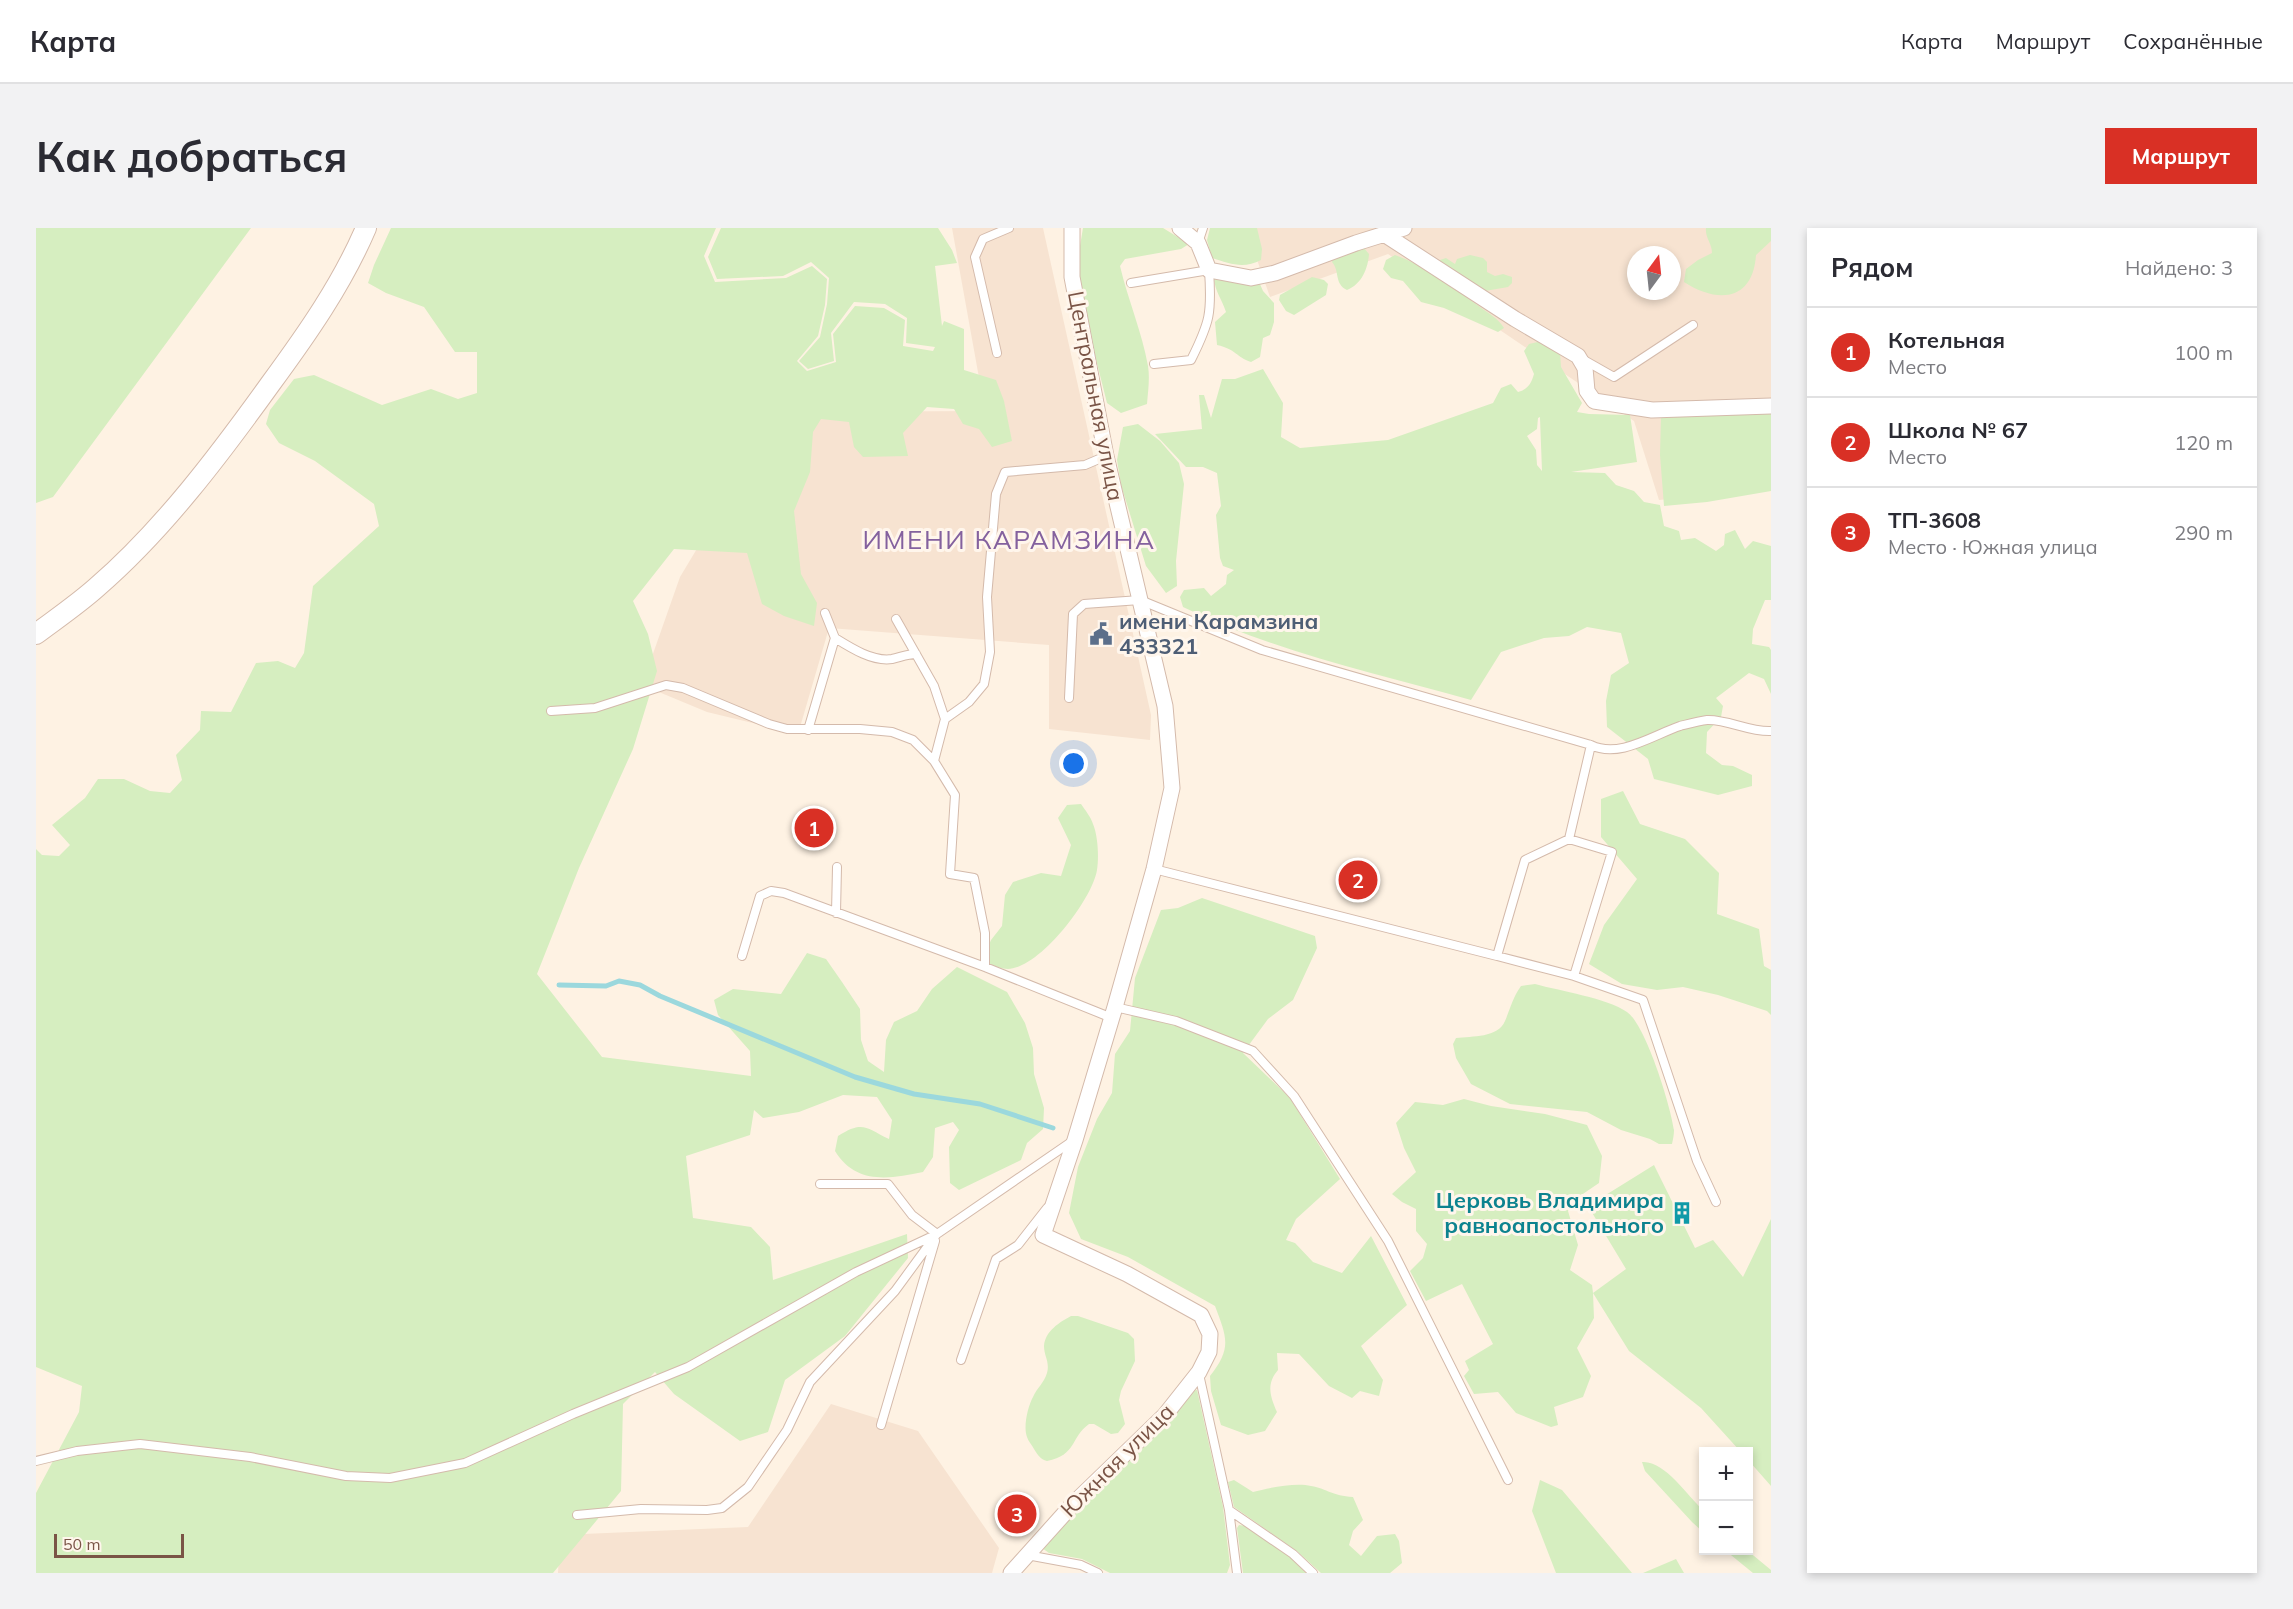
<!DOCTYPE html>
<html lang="ru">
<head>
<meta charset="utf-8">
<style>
  :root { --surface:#fff; --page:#f2f2f3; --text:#2b2b33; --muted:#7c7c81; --line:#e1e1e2; --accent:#d93025 }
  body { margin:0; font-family:Mulish,sans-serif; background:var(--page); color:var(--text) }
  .controls { position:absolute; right:18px; bottom:18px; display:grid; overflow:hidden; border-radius:0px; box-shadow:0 3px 9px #0003 }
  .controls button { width:54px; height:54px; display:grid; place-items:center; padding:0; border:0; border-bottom:2px solid var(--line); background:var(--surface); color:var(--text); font:30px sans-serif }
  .compass { position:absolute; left:1591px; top:18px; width:54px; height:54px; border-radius:50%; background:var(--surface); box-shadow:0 3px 9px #0003; rotate:15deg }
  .scale { position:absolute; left:18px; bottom:15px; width:130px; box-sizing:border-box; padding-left:6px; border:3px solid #7a5446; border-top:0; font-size:16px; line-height:21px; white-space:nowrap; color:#7a5446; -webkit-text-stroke:4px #fff6ec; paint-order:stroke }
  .you { position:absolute; left:1038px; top:536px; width:21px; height:21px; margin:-15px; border:4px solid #fff; border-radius:50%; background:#1a73e8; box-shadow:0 0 0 9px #1a73e833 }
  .badge { display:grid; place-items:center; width:39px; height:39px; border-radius:50%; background:var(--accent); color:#fff; font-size:20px; font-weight:700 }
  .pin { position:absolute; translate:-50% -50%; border:3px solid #fff; box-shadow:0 2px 6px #0006 }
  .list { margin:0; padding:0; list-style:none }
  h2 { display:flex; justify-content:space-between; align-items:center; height:78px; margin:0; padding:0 24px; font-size:26px }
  h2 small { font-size:20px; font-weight:400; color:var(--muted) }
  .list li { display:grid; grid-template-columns:39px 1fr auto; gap:18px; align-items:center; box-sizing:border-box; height:90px; padding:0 24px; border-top:2px solid var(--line) }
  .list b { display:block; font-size:22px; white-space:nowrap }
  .list p { margin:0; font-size:20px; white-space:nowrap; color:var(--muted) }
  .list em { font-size:20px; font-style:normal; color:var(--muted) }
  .map { position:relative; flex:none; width:1735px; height:1345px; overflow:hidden; border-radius:0px }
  header { display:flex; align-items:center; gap:36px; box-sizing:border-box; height:84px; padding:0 30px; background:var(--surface); border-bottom:2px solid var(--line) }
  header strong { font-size:28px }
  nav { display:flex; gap:33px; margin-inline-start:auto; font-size:21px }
  .intro { display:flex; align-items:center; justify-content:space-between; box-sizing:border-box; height:144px; padding:0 36px }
  h1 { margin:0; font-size:42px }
  .button { padding:15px 27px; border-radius:0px; background:var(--accent); color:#fff; font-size:21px; font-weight:700 }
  main { display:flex; gap:36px; padding:0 36px }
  aside { flex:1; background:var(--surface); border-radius:0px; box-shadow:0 3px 9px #0003 }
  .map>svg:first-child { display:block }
  .residential { fill:#f7e3d1; fill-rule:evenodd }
  .green { fill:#d6eec0; fill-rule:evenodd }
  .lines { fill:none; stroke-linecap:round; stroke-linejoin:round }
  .stream { stroke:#9bd8dd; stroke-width:5 }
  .service-casing { stroke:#d4baab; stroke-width:10 }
  .minor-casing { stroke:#d4baab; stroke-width:17 }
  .tertiary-casing { stroke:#d4baab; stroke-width:22 }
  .service { stroke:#fff; stroke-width:8 }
  .minor { stroke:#fff; stroke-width:15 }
  .tertiary { stroke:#fff; stroke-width:20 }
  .labels { text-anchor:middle; stroke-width:6; stroke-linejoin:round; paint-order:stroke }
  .street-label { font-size:22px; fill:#7a5446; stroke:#fff6ec }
  .service-label { font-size:22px; font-weight:bold; fill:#4e5e75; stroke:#fff6ec; text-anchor:start }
  .culture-label { font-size:22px; font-weight:bold; fill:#0d838f; stroke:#fff6ec; text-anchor:end }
  .quarter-label { font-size:26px; letter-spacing:1.5px; fill:#84619e; stroke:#fff6ec }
</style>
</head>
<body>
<header>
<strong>Карта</strong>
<nav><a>Карта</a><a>Маршрут</a><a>Сохранённые</a></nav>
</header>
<div class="intro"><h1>Как добраться</h1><a class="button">Маршрут</a></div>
<main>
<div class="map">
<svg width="1735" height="1345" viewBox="0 0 1735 1345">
  <rect width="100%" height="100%" fill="#fef2e3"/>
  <path class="residential" d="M 916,0 L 1007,0 L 1115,487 L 1114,512 L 1013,501 L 1013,417 L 793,400 L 762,506 L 671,484 L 606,457 L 644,349 L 743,184 L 949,183 Z
    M 1210,0 L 1735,0 L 1735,261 L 1623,272 L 1598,193 L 1352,26 L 1234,69 ZM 1600,27 L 1636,27 L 1636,63 L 1600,63 Z
    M 795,1176 L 882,1203 L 963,1320 L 956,1345 L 522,1345 L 524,1307 L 712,1299 Z"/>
  <path class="green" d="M 0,0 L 215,0 L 17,269 L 0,275 Z
    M 355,0 L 680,0 L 668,28 L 679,54 L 750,50 L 776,38 L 791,51 L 789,77 L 782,108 L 761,133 L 771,143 L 800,134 L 797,106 L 819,78 L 848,80 L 869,92 L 867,118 L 897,123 L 899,119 L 870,115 L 871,90 L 849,76 L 818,74 L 795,105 L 798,133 L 772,141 L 763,133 L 784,109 L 791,76 L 793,50 L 775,34 L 747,48 L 681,51 L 672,29 L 685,0 L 902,0 L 916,22 L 921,35 L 899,38 L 906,98 L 908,93 L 928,101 L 928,142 L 960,152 L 968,173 L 976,213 L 956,219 L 943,201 L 927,196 L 918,181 L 891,179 L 867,205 L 872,228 L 827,229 L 818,219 L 813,194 L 785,191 L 777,204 L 774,244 L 758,283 L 765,346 L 781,375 L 778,398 L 748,388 L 726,376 L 711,325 L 638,321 L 597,373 L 612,406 L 621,443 L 597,521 L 543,640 L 501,746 L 566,829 L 715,848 L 714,823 L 682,787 L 678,772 L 697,761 L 745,766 L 771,725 L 790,731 L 806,754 L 824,781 L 825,812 L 832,833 L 848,844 L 850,812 L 858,794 L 881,783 L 896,761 L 921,739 L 971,764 L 989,795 L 997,820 L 998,846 L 1008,880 L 1007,901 L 991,915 L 985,932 L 923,962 L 914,955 L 913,919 L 923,902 L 917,894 L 899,900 L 897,929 L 887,944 C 853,951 820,957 799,923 L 802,908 C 827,892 830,900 853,911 L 856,892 L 841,869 L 807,867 L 763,884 L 727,890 L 718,882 L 714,907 L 650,928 L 657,990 L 715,999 L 734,1019 L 737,1052 L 871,1006 L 872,1030 L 809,1108 L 749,1152 L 732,1204 L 704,1213 L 638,1166 L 619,1144 L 587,1176 L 585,1263 L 517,1345 L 0,1345 L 0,1265 L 43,1184 L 46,1158 L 0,1139 L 0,621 L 6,627 L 23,628 L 34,617 L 16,597 L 49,570 L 62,551 L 88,551 L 114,563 L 134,565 L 146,552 L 140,527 L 164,502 L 165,483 L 195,484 L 220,435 L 242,433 L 259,440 L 268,425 L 277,358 L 343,298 L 338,276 L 279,233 L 243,215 L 230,196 L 234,182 L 258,151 L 278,147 L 346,177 L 395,161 L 422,171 L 441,165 L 441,124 L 419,124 L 388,79 L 350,65 L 332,55 L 338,37 Z
    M 1047,0 L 1127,0 L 1153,16 L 1145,21 L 1089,31 L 1084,38 C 1092,72 1106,104 1112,138 C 1114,150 1112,164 1111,176 L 1085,185 L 1071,175 L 1039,48 Z
    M 1174,0 L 1221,0 L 1226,21 L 1225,32 C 1208,41 1194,36 1176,30 L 1171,12 Z
    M 1670,0 L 1735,0 L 1735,13 L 1720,27 C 1717,73 1682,76 1648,54 L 1650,41 L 1662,32 L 1676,25 C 1676,15 1669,10 1670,0 Z
    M 1327,19 L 1333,26 C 1332,40 1326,56 1311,62 C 1298,56 1304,43 1296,34 L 1298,27 Z
    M 1359,27 C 1390,38 1417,60 1444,79 C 1453,86 1462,90 1468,100 L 1462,104 L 1408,80 L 1385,74 L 1367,53 L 1355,50 L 1347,41 L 1350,32 Z
    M 1434,27 L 1447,30 L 1451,34 L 1451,44 L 1459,48 L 1467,46 L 1476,49 L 1476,55 L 1472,59 L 1449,63 L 1404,37 L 1404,32 L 1410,30 L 1419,36 L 1421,31 Z
    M 1276,49 L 1288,52 L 1292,56 L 1290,67 L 1258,87 L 1250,83 L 1243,72 L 1244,67 Z
    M 1178,50 L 1223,54 L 1227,63 L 1238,75 L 1238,94 L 1234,107 L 1227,110 L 1224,129 L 1215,134 C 1200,129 1200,121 1181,117 L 1179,94 L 1190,84 C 1186,71 1179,64 1178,50 Z
    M 1502,114 L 1524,124 L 1525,139 L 1546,175 L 1541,184 L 1553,186 L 1594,187 L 1601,234 L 1535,244 L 1569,245 L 1580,257 L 1598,263 L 1608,274 L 1624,277 L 1628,298 L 1643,303 L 1645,312 L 1659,310 L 1680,323 L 1688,317 L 1689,306 L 1699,302 L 1709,321 L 1717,313 L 1735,318 L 1735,372 L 1729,372 L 1717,401 L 1716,416 L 1733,419 L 1735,422 L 1735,466 L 1728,451 L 1713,445 L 1680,470 L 1687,478 L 1685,489 L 1671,504 L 1670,525 L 1686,537 L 1697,538 L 1716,547 L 1716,558 L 1682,567 L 1618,551 L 1612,531 L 1571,499 L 1570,473 L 1575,447 L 1593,435 L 1585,405 L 1551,399 L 1533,408 L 1508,410 L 1465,424 L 1435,472 C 1338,445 1237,423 1147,379 L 1144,369 L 1148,362 L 1168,360 L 1175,368 L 1190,356 L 1191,347 L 1198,342 L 1187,338 L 1184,330 L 1180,287 L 1185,278 L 1181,245 L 1167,239 L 1150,239 L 1119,206 L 1166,201 L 1163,167 L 1168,167 L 1175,190 L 1186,151 L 1199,151 L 1227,141 L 1247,175 L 1245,209 L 1264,220 L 1352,212 L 1457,175 L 1465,160 L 1475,156 L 1482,164 C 1492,161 1495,156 1498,146 L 1488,123 L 1493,116 ZM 1504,189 L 1504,190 L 1506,243 L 1501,237 L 1500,222 L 1491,208 L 1501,201 L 1502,190 Z
    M 1735,183 L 1735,263 L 1671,274 L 1628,278 L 1624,227 L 1625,187 Z
    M 1102,196 L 1124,213 L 1143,235 L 1148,256 L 1140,333 L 1141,358 L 1130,365 L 1110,338 L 1085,257 L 1081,232 L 1087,199 Z
    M 1587,563 L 1604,596 L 1649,611 L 1683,645 L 1681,686 L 1723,701 L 1728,738 L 1735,742 L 1735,787 L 1731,783 L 1682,767 L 1647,759 L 1621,762 L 1586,756 L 1553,736 L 1568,697 L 1601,651 L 1565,609 L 1565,571 Z
    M 1045,576 C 1049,582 1055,589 1057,596 C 1062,608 1063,629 1061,642 C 1056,672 1004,740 972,741 C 966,741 959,738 954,736 L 952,719 L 955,712 L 966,698 L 969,667 L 977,654 L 1005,645 L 1025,648 L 1035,617 L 1022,590 L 1031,577 Z
    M 1166,670 L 1279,708 L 1281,720 L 1257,772 L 1232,791 L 1207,825 L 1254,870 L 1304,951 L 1260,991 L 1250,1012 L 1259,1015 L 1277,1034 L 1306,1045 L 1335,1008 L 1371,1077 L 1325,1118 L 1347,1152 L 1343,1168 L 1324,1163 L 1316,1170 L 1293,1158 L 1263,1126 L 1241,1125 L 1242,1142 C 1230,1156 1234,1168 1241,1184 L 1229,1203 L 1212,1207 L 1185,1197 L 1175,1163 L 1174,1148 C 1196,1120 1191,1110 1179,1078 L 1092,1029 L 1045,1011 L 1033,985 L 1042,939 L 1061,891 L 1076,865 L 1079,826 L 1094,803 L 1099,750 L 1125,682 L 1142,680 Z
    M 1499,756 C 1524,763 1571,770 1591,784 C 1610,797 1635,879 1638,902 C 1638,907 1637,911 1636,916 L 1623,916 L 1614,911 L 1585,902 L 1551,884 L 1474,876 L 1435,856 L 1420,830 L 1417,816 L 1420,810 C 1436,808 1462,810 1469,793 C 1475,779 1476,771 1485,758 Z
    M 1428,871 L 1455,878 L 1509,886 L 1551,897 L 1566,928 L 1563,955 L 1538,972 L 1532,983 L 1542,1017 L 1534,1042 L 1556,1057 L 1557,1065 L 1590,1041 L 1552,978 L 1618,937 L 1659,1020 L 1677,1012 L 1707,1049 L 1735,991 L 1735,1258 L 1713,1233 L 1712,1224 L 1704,1223 L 1665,1180 L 1593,1123 L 1557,1065 L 1558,1090 L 1541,1120 L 1555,1148 L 1547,1169 L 1518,1179 L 1522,1197 L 1515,1199 L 1480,1185 L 1462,1164 L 1438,1166 L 1428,1148 L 1433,1142 L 1429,1133 L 1457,1116 L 1426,1056 L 1390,1073 L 1374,1043 L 1387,1030 L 1391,1016 L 1380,1003 L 1380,981 L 1366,974 L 1356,966 L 1380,944 L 1368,920 L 1360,895 L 1379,874 L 1407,877 Z
    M 1035,1088 L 1042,1088 L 1092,1105 L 1098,1111 L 1099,1133 L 1085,1163 L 1083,1172 L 1089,1196 L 1082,1205 L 1075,1206 L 1058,1196 L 1053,1196 C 1034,1210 1041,1227 1011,1233 C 1004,1231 1002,1227 998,1221 C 996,1217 992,1213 991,1209 C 987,1199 992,1178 997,1169 C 1001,1160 1008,1155 1011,1145 C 1014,1134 1008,1128 1008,1118 C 1009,1103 1024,1094 1035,1088 Z
    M 1161,1162 L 1187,1279 L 1194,1337 L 1191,1345 L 1074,1345 L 1046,1331 L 1013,1325 L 1006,1320 L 1009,1313 L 1155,1163 Z
    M 1606,1234 C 1628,1232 1651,1267 1667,1282 L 1667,1304 L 1656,1294 L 1609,1243 Z
    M 1198,1252 L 1217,1264 C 1232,1260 1260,1254 1275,1258 C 1292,1261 1296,1268 1317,1269 L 1327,1292 L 1317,1303 L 1313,1317 L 1325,1328 L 1341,1308 L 1359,1306 L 1363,1313 L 1366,1335 L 1354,1345 L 1285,1345 L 1262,1324 L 1198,1279 L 1192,1254 Z
    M 1504,1252 L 1526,1262 L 1596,1345 L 1520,1345 L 1496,1283 Z
    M 1203,1297 L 1210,1298 L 1254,1329 L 1270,1345 L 1207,1345 L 1201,1300 Z
    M 1690,1323 L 1712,1323 L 1735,1342 L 1735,1345 L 1717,1345 Z
    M 1640,1331 L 1648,1345 L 1607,1345 Z"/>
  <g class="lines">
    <path class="stream" d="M 523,757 L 570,758 L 583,753 L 604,757 L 624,768 L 819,849 L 878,866 L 944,876 L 1017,900"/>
    <g class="service-casing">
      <path id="service" d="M 1162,15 L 1167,0
        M 1095,55 L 1173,42 C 1176,85 1174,94 1155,132 L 1118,136
        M 961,125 L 939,29 L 947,11 L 973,0
        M 1548,132 L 1578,149 L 1657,97
        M 860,391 L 898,458 L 909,491 L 898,533 L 919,567 L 914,646 L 938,650 L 949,705 L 949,739
        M 799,410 C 815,420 837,434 856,431 C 865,429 871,426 880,426
        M 1033,470 L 1037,386 L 1048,376 L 1104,372 L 1226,422 L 1555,517 L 1533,611 L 1489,632 L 1461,728 L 1118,641
        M 515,483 L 559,480 L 630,457 L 647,460 L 733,496 L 751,501 L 824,501 L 856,504 L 877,512 L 898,533
        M 909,491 L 933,474 L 948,456 L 954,424 L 951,369 L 960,266 L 969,244 L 1049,237 L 1070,228
        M 772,502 L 799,410 L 789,385
        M 1555,517 C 1583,531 1617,507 1644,498 C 1652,496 1663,493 1671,492 C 1691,491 1713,504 1735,503
        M 1533,611 L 1576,624 L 1538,748
        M 800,685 L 801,639
        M 706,728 L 724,668 L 735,663 L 748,665 L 949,739 L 1076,790
        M 1461,728 L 1538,748 L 1607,772 L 1661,933 L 1680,974
        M 1079,779 L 1140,793 L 1217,823 L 1258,868 L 1352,1013 L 1472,1252
        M 784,956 L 852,956 L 876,987 L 901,1006
        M 925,1132 L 960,1031 L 982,1017 L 1011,980
        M 1163,1146 L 1193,1282 L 1257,1326 L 1277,1345
        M 845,1197 L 899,1013
        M 0,1233 L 41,1223 L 104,1216 L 214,1229 L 310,1248 L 354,1250 L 429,1235 L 537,1186 L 652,1139 L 820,1044 L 901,1006 L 1035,914
        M 1193,1282 L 1201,1345
        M 541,1287 L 605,1281 L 671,1282 L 686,1280 L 712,1259 L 751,1202 L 774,1154 L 859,1063 L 900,1007
        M 991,1327 L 1045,1337 L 1062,1345"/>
    </g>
    <g class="minor-casing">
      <path id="minor" d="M 1144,0 L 1162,15 L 1173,42 L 1215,50 L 1239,45 L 1320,15 L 1368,0
        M 1348,6 L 1479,91 L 1542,128 L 1549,140 L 1551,163 L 1558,173 L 1616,182 L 1735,178
        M 975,1345 L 1037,1276 L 1129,1187 L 1163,1144 L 1173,1124 L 1174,1106 L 1165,1087 L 1091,1046 L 1007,1007 L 1039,912 L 1079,779 L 1118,641 L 1136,560 L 1129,478 L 1070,228 L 1036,49 L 1036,0"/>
    </g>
    <g class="tertiary-casing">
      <path id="tertiary" d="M 0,406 C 20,391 42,376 61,359 C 127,302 184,226 235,155 C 271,106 306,56 330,0"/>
    </g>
    <use href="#service" class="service"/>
    <use href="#minor" class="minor"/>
    <use href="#tertiary" class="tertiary"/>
  </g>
  <defs>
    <g id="civic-bare" transform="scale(1.8)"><path d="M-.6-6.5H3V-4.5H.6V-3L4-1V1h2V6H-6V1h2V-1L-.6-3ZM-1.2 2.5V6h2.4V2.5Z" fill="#5c6f8a" stroke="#fff6ec" stroke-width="2.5" paint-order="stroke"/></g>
    <g id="building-bare" transform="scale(1.8)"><path d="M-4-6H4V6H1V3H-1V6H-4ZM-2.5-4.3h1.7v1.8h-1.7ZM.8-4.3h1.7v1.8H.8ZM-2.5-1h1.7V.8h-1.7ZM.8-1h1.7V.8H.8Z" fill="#0f9aa8" stroke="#fff6ec" stroke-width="2.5" paint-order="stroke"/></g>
  </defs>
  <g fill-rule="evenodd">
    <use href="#civic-bare" x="1065" y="406"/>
    <use href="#building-bare" x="1646" y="985"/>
  </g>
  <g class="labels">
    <g class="street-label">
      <text transform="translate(1060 168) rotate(79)" y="8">Центральная улица</text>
      <text transform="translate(1081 1232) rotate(-45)" y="8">Южная улица</text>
    </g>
    <g class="service-label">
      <text x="1083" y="401">имени Карамзина<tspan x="1083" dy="25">433321</tspan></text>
    </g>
    <g class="culture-label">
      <text x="1628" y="980">Церковь Владимира<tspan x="1628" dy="25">равноапостольного</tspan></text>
    </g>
    <g class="quarter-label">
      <text x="973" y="321">ИМЕНИ КАРАМЗИНА</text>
    </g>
  </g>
</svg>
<div class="controls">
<button>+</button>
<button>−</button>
</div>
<svg class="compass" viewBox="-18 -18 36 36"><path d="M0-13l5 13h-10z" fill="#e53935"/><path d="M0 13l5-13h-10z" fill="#7c7c81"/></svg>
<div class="scale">50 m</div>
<div class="you"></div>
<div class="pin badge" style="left:778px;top:600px">1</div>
<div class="pin badge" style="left:1322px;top:652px">2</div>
<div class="pin badge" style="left:981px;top:1286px">3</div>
</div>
<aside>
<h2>Рядом<small>Найдено: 3</small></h2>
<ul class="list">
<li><span class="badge">1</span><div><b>Котельная</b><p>Место</p></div><em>100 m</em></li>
<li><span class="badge">2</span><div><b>Школа № 67</b><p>Место</p></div><em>120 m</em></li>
<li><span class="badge">3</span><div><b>ТП-3608</b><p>Место · Южная улица</p></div><em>290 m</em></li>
</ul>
</aside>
</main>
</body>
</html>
